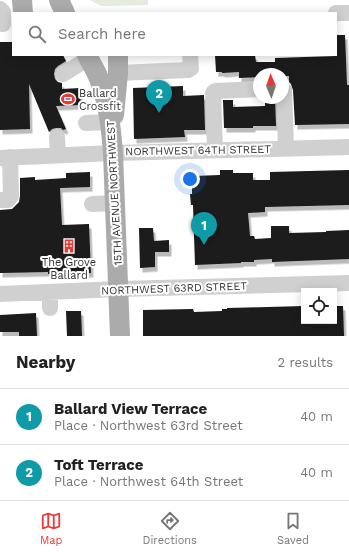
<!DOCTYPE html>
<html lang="en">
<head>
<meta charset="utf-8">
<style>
  :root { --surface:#fff; --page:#f2f2f2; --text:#222; --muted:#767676; --line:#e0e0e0; --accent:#e83b37 }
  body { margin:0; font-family:"Work Sans",sans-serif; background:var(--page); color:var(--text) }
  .controls { position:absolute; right:12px; bottom:12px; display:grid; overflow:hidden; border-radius:0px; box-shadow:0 2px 10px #0003 }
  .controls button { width:36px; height:36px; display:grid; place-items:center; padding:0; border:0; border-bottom:1px solid var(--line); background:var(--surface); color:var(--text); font:20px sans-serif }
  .compass { position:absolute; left:253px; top:68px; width:36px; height:36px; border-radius:50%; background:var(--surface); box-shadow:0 2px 10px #0003; rotate:358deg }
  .you { position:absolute; left:190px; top:179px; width:14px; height:14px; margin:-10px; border:3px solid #fff; border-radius:50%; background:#1a73e8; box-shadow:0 0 0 6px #1a73e833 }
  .badge { display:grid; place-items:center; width:26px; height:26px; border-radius:50%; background:var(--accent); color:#fff; font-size:13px; font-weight:700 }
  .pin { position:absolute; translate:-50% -33px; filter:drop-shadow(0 1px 2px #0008) }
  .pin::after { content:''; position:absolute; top:21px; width:14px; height:12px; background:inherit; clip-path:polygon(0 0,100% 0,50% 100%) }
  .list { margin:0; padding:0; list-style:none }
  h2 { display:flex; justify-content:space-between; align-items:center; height:52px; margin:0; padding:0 16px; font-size:17px }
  h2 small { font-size:13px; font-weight:400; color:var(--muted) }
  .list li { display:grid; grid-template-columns:26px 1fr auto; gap:12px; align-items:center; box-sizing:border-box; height:56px; padding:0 16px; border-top:1px solid var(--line) }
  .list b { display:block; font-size:15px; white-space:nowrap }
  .list p { margin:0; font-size:13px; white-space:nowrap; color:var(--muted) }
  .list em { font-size:13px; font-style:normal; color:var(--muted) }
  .icon { flex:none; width:22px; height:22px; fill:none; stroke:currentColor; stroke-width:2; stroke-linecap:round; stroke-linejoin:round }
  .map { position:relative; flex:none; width:349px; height:336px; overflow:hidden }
  .search { position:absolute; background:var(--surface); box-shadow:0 2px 10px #0003; left:12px; right:12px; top:12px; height:44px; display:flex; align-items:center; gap:10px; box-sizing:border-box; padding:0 14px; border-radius:0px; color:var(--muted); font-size:15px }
  .sheet { height:164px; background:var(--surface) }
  nav { display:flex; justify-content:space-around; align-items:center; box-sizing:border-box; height:56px; border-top:1px solid var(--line); background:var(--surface); font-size:11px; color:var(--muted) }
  nav a { display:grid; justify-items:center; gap:2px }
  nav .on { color:var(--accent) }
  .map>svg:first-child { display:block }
  .green { fill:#e5ecdf }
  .building { fill:#1a1a1a; filter:url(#shadow) }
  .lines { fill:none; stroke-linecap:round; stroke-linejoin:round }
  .minor { stroke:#d0d0d0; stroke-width:16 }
  .major { stroke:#ababab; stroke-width:20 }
  .labels { text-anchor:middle; stroke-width:4; stroke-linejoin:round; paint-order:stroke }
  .poi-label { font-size:11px; fill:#333; stroke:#fff; text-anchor:start }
  .street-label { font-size:11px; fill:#333; stroke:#fff }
</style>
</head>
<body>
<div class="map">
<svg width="349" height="336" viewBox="0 0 349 336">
  <defs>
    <filter id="shadow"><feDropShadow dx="2.5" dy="4.5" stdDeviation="0" flood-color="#0004"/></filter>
  </defs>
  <rect width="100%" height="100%" fill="#fff"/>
  <path class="green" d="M 90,0 L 148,0 L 148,5 L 106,6 L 101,6 Z"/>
  <path class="building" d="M 336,35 L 345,35 L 347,85 L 349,85 L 349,124 L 295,125 L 293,90 L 291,84 L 289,82 L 289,76 L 283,76 L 283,74 L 259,74 L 259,77 L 239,78 L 239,72 L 222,73 L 222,72 L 216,72 L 215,55 L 255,55 L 256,62 L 275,62 L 275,58 L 336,56 Z
    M 0,42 L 13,42 L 13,55 L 63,55 L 66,61 L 58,66 L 55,69 L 54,74 L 55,79 L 58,82 L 62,83 L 62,89 L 80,88 L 81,105 L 56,106 L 66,129 L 63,130 L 61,128 L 56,128 L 52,129 L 49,132 L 29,84 L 30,129 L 0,130 Z
    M 183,86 L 183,96 L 204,95 L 205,130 L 184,130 L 185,137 L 134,139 L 133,88 Z
    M 265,98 L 275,98 L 276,126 L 253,126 L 253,128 L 224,128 L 223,100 L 233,100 L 233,107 L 265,106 Z
    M 220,170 L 233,170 L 233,173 L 253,173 L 253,180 L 270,180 L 270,172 L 349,170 L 349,205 L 265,207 L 265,212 L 248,213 L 250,236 L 254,236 L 255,239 L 271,238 L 271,226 L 289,226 L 289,233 L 326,232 L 326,231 L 349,230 L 349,259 L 272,262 L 272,259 L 254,260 L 254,262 L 241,262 L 241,263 L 195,265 L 193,205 L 191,205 L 190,194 L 192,194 L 192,185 L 195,185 L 194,176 L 220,175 Z
    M 90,172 L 90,187 L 60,188 L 62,225 L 89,224 L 91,273 L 48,274 L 48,272 L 0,273 L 0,210 L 12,209 L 19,202 L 20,196 L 20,178 L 35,177 L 35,180 L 66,178 L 66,173 Z
    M 139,228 L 153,228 L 154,241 L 169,240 L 169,252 L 155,252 L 155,267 L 140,268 Z
    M 304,306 L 304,321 L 334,321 L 334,306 L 343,306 L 344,336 L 143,336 L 143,310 L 193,309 L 194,312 L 222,311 L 222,309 L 227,309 L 227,308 Z
    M 66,311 L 81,311 L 82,336 L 67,336 Z
    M 36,313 L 37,336 L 19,336 L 19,332 L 0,332 L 0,315 Z"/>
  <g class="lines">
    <path class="minor" d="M 0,9 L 3,12 L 3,24
      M 336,13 L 349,13
      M 118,73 L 188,70 L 191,68 L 190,55
      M 63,74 L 89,58
      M 283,89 L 284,90 L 286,148
      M 86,123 L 110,122
      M 57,137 L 58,155
      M 215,150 L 213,93 L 215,91 L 259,89
      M 0,158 L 113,153 L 349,147
      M 0,200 L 8,200 L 11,196 L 10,157
      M 92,204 L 115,203
      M 50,292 L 50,308
      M 0,294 L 119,289 L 349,283"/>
    <path class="major" d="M 22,0 L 23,13
      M 59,0 L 65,13
      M 87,55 C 90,61 94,68 97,74 C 108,99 111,126 113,153 L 120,336
      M 114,115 L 118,73 L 118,55"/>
  </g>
  <defs>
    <g id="stadium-bare" transform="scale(1.08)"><path d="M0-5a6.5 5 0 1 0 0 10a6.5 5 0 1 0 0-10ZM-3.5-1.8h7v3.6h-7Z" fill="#e83b37" stroke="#fff" stroke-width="2.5" paint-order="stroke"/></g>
    <g id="building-bare" transform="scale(1.08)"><path d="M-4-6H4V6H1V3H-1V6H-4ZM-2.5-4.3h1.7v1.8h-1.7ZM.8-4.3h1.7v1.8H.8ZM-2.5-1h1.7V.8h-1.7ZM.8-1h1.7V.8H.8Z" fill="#e83b37" stroke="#fff" stroke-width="2.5" paint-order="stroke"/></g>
  </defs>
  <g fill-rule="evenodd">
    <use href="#stadium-bare" x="68" y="99"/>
    <use href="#building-bare" x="69" y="246"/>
  </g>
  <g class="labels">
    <g class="poi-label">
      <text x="79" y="97">Ballard<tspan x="79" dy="13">Crossfit</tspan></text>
      <text x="69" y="266" text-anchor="middle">The Grove<tspan x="69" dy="13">Ballard</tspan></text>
    </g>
    <g class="street-label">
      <text transform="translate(198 150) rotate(-1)" y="4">NORTHWEST 64TH STREET</text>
      <text transform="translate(114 193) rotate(-93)" y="4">15TH AVENUE NORTHWEST</text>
      <text transform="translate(174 288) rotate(-2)" y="4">NORTHWEST 63RD STREET</text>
    </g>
  </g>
</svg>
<div class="controls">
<button><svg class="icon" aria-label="locate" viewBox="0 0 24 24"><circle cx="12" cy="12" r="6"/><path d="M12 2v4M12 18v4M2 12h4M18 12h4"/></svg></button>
</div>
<svg class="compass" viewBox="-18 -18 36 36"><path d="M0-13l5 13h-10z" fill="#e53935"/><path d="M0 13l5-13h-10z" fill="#767676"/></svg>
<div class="you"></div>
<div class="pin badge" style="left:204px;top:245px;background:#0f9aa8">1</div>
<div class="pin badge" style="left:159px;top:113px;background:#0f9aa8">2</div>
<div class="search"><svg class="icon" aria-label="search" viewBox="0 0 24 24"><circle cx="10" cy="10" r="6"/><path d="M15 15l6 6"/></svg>Search here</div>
</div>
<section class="sheet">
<h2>Nearby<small>2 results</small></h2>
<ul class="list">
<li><span class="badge" style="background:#0f9aa8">1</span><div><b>Ballard View Terrace</b><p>Place · Northwest 63rd Street</p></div><em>40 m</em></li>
<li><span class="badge" style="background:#0f9aa8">2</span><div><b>Toft Terrace</b><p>Place · Northwest 64th Street</p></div><em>40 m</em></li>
</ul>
</section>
<nav>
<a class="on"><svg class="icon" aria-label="map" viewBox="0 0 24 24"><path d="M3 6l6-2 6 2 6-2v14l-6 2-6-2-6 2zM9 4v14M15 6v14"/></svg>Map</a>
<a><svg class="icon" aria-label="directions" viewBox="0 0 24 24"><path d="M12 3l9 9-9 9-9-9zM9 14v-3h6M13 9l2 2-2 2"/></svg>Directions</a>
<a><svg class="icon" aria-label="saved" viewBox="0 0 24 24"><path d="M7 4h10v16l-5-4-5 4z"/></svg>Saved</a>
</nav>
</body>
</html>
